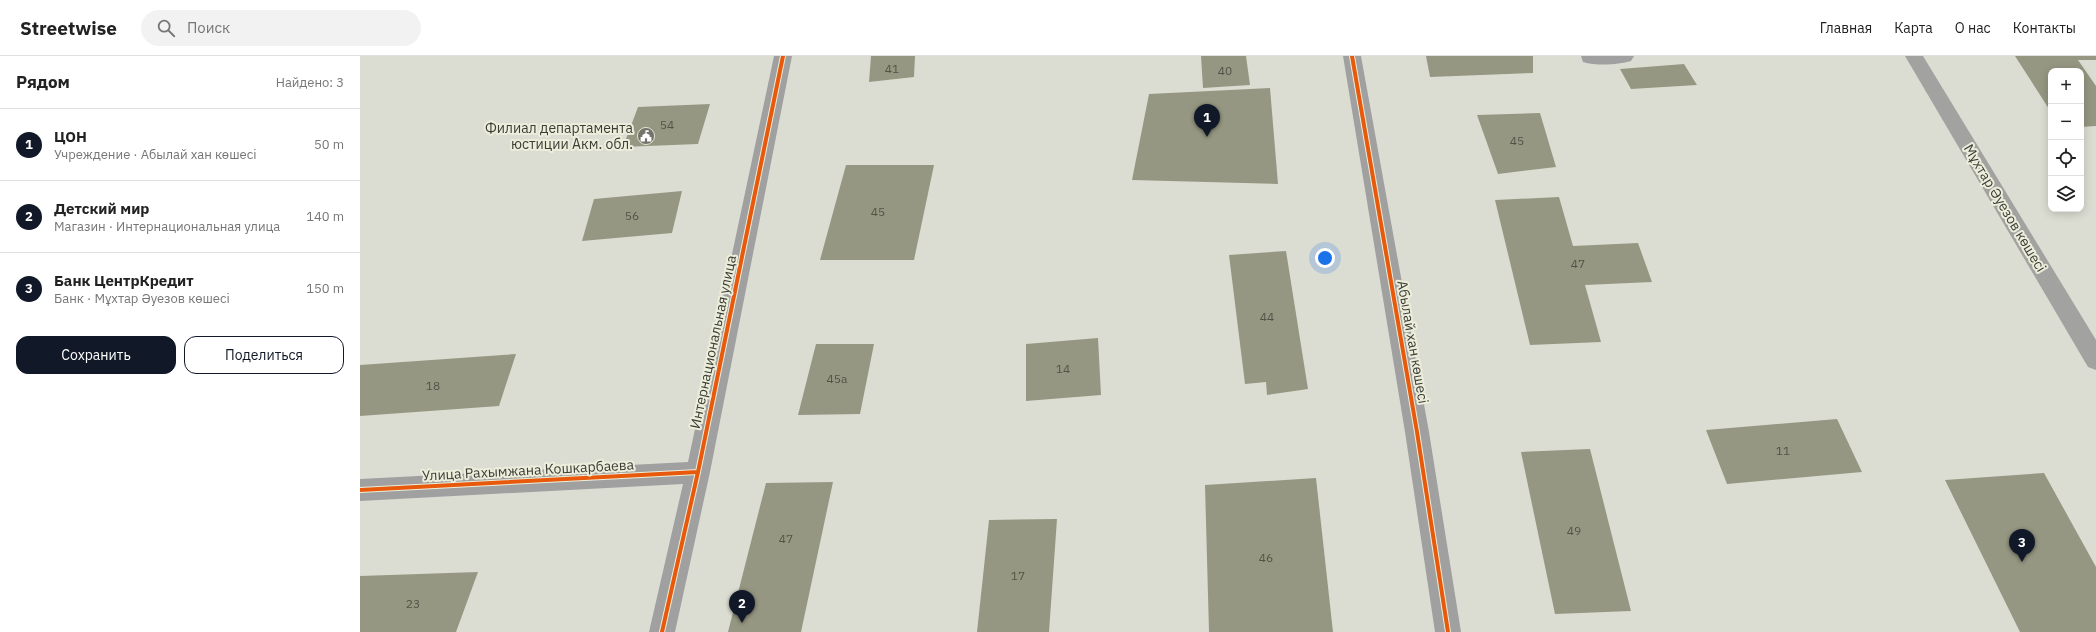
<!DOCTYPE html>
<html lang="ru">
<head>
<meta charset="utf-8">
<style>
  :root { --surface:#fff; --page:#f2f2f2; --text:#222; --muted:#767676; --line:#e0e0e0; --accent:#111827 }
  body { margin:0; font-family:"IBM Plex Sans",sans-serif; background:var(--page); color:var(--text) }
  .controls { position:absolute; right:12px; top:12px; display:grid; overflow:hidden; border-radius:8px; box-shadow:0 2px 10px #0003 }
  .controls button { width:36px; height:36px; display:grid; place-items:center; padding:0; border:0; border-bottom:1px solid var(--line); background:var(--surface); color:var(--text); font:20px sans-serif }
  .you { position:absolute; left:965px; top:202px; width:14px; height:14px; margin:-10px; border:3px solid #fff; border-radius:50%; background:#1a73e8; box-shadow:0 0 0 6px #1a73e833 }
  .badge { display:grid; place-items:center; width:26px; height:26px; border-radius:50%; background:var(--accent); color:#fff; font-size:13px; font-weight:700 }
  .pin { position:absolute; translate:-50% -33px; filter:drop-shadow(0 1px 2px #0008) }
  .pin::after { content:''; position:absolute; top:21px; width:14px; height:12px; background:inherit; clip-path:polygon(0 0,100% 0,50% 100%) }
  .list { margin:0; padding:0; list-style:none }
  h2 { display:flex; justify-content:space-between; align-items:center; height:52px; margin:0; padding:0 16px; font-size:17px }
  h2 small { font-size:13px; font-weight:400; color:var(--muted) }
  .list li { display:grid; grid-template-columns:26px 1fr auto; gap:12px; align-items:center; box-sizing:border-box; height:72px; padding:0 16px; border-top:1px solid var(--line) }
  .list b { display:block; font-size:15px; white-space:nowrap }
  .list p { margin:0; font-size:13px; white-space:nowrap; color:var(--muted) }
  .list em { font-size:13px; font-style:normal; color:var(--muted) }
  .actions { display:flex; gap:8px; padding:12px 16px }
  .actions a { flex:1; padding:9px 0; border:1px solid var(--accent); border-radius:12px; text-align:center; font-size:14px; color:var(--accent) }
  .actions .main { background:var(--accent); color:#fff }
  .icon { flex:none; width:22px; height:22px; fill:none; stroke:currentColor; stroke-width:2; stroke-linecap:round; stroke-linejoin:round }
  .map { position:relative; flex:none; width:1736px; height:576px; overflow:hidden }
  header { display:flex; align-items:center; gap:24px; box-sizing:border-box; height:56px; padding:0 20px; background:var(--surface); border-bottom:1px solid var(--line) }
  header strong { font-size:19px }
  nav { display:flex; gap:22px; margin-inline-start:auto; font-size:14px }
  .search { width:280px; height:36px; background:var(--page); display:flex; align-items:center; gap:10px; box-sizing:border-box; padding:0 14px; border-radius:22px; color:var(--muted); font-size:15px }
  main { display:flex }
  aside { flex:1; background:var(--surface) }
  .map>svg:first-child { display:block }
  .building { fill:#969782 }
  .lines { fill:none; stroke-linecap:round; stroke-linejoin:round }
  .minor { fill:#a0a0a1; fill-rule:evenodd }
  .major { fill:#a2a2a0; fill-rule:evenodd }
  .cycleway-casing { stroke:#eceedb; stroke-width:6 }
  .cycleway { stroke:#e8590c; stroke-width:4 }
  .labels { text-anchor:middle; stroke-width:4; stroke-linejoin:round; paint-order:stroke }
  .number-label { font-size:12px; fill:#525348 }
  .poi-label { font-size:14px; fill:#3c3c35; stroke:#eceedb; text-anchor:end }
  .street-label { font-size:14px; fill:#3c3c35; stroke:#eceedb }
</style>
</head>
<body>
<header>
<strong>Streetwise</strong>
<div class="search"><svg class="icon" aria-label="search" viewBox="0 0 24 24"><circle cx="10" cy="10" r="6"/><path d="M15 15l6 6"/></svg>Поиск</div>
<nav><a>Главная</a><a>Карта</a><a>О нас</a><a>Контакты</a></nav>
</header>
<main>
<aside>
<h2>Рядом<small>Найдено: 3</small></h2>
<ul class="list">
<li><span class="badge">1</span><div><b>ЦОН</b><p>Учреждение · Абылай хан көшесі</p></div><em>50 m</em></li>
<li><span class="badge">2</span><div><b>Детский мир</b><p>Магазин · Интернациональная улица</p></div><em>140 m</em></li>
<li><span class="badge">3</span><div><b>Банк ЦентрКредит</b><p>Банк · Мұхтар Әуезов көшесі</p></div><em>150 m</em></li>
</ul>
<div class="actions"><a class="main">Сохранить</a><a>Поделиться</a></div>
</aside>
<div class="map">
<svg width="1736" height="576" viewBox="0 0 1736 576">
  <rect width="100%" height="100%" fill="#dcddd2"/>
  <path class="building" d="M 511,0 L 555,0 L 554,21 L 509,26 Z
    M 841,0 L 886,0 L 890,29 L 843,32 Z
    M 1066,0 L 1173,0 L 1173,17 L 1070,21 Z
    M 1655,0 L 1736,0 L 1736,4 L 1718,4 L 1736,30 L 1736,70 L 1721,71 L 1721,15 L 1691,15 L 1691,56 Z
    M 1324,8 L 1337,29 L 1271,33 L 1260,13 Z
    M 910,32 L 918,128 L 772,124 L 789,38 Z
    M 350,48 L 338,88 L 263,91 L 278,51 Z
    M 1180,57 L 1196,111 L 1138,118 L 1117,59 Z
    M 486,109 L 574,109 L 554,204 L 460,204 Z
    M 322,135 L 312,177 L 222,185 L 234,143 Z
    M 1199,141 L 1213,190 L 1278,187 L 1292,226 L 1225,229 L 1241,286 L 1170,289 L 1135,144 Z
    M 926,195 L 948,333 L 907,339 L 906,326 L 885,328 L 869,199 Z
    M 738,282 L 741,339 L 666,345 L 666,288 Z
    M 456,288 L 514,288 L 500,358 L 438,359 Z
    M 156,298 L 139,350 L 0,360 L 0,309 Z
    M 1477,363 L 1502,416 L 1367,428 L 1346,374 Z
    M 1230,393 L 1271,555 L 1195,558 L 1161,396 Z
    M 1684,417 L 1736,511 L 1736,576 L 1660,576 L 1585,424 Z
    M 956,422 L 973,576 L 849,576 L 845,429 Z
    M 473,426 L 441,576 L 368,576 L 406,427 Z
    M 697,463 L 689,576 L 617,576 L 629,464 Z
    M 118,516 L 96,576 L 0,576 L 0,520 Z"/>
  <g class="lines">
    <path class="minor" d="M 414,0 L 432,0 L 350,416 L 315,576 L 289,576 L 323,428 L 0,445 L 0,423 L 328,406 Z
      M 983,0 L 1001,0 L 1069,376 L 1101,576 L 1075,576 L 1045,376 Z
      M 1221,0 L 1274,0 L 1271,5 C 1258,9 1236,10 1223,6 Z"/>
    <path class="major" d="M 1545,0 L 1563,0 L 1736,284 L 1736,314 L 1728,311 Z"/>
    <g class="cycleway-casing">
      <path id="cycleway" d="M 992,0 L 1057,376 L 1088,576
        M 0,434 L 338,416
        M 302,576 L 338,416 L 423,0"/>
    </g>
    <use href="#cycleway" class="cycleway"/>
  </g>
  <defs>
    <g id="civic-disc" transform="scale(0.9)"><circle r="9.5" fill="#74746c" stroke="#eceedb"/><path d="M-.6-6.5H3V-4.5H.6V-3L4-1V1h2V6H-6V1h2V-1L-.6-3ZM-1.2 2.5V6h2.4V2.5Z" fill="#fff"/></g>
  </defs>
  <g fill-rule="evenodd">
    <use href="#civic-disc" x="286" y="80"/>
  </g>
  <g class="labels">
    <g class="number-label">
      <text x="532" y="17">41</text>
      <text x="865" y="19">40</text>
      <text x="307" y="73">54</text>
      <text x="1157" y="89">45</text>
      <text x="518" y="160">45</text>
      <text x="272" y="164">56</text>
      <text x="1218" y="212">47</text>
      <text x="907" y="265">44</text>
      <text x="703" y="317">14</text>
      <text x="477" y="327">45а</text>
      <text x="73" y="334">18</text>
      <text x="1423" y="399">11</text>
      <text x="1214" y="479">49</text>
      <text x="426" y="487">47</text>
      <text x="906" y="506">46</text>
      <text x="658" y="524">17</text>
      <text x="53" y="552">23</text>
    </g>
    <g class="poi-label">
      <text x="273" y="77">Филиал департамента<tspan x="273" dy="16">юстиции Акм. обл.</tspan></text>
    </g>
    <g class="street-label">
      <text transform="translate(1645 152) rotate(59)" y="5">Мұхтар Әуезов көшесі</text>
      <text transform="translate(353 286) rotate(-78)" y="5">Интернациональная улица</text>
      <text transform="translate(1053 286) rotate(80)" y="5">Абылай хан көшесі</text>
      <text transform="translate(168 414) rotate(-3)" y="5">Улица Рахымжана Кошкарбаева</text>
    </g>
  </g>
</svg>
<div class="controls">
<button>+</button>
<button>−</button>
<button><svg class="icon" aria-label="locate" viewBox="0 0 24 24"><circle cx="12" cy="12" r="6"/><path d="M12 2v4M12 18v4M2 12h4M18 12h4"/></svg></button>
<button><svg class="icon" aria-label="layers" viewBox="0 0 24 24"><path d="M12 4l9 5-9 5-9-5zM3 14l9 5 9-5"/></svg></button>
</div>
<div class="you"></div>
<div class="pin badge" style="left:847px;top:81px">1</div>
<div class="pin badge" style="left:382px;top:567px">2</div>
<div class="pin badge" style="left:1662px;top:506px">3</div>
</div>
</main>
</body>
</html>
